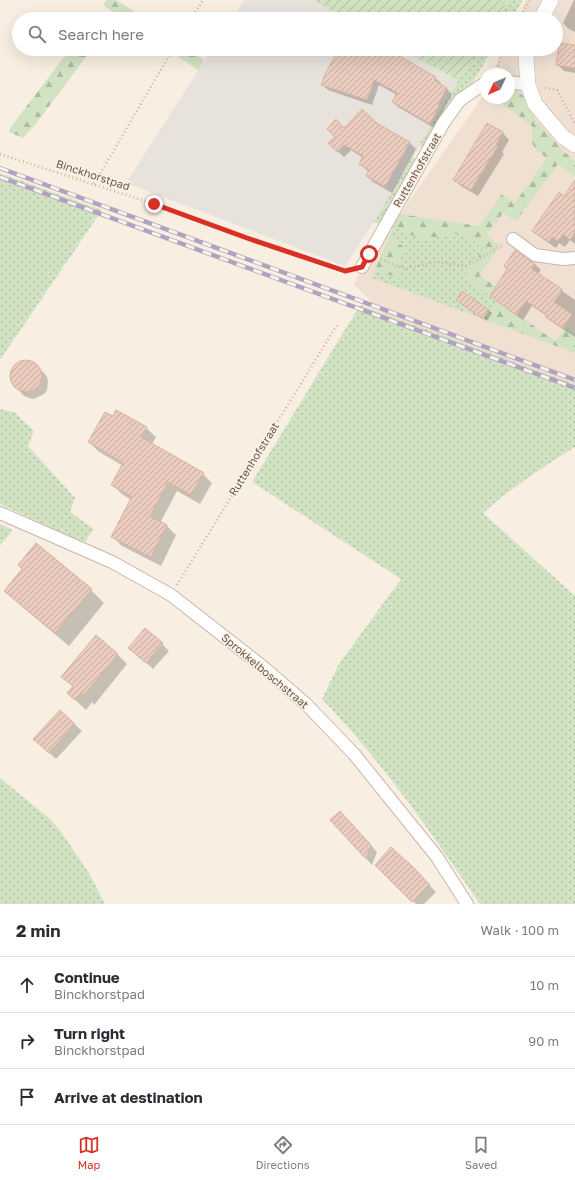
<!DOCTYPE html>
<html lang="en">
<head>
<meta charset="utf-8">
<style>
  :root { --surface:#fff; --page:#f2f2f3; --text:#2b2b33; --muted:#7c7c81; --line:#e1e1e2; --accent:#d93025 }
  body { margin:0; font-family:"Golos Text",sans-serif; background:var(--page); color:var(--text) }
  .compass { position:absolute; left:479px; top:68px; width:36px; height:36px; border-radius:50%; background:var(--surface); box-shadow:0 4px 16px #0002; rotate:226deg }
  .stop { position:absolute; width:12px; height:12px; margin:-9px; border:3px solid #d93025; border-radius:50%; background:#fff }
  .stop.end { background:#d93025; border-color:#fff; box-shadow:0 1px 4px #0008 }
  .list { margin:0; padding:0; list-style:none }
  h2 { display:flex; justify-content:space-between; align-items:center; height:52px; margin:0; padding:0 16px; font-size:17px }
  h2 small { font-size:13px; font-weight:400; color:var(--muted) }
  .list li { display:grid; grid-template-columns:26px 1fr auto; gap:12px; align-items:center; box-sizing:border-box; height:56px; padding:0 16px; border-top:1px solid var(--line) }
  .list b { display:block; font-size:15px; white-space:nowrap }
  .list p { margin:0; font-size:13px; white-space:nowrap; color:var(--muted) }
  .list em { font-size:13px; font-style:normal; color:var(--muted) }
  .icon { flex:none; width:22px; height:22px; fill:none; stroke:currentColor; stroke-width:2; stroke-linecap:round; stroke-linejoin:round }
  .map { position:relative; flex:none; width:575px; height:904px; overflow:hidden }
  .search { position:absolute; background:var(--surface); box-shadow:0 4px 16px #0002; left:12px; right:12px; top:12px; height:44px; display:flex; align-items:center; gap:10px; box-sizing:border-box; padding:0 14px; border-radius:22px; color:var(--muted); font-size:15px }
  .sheet { height:220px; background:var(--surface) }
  nav { display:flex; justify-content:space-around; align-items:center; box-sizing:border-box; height:56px; border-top:1px solid var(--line); background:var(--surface); font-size:11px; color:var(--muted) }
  nav a { display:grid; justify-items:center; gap:2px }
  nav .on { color:var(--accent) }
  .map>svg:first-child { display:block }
  .residential { fill:#efe0d2 }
  .industrial { fill:#e8e2dd }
  .grass { fill:url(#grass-dots) }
  .forest { fill:url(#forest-firs) }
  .garden { fill:url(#garden-furrows) }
  .shadow { fill:#0003 }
  .building { fill:url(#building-hatch); stroke:#dab3a0 }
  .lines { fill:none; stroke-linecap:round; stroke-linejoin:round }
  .minor-casing { stroke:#c7b6ab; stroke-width:14 }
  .tertiary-casing { stroke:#c7b6ab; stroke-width:16 }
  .path { stroke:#ceb1a2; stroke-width:2.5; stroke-dasharray:1 3; stroke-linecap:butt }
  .minor { stroke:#fff; stroke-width:12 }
  .tertiary { stroke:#fff; stroke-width:15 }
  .rail-casing { stroke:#b1a3bf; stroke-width:4.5 }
  .rail { stroke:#fcf3e8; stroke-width:3; stroke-dasharray:9; stroke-linecap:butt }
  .route { stroke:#d93025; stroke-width:5 }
  .labels { text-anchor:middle; stroke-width:3; stroke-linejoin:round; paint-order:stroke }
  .street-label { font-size:11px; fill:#6c564c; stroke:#fcf3e8 }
</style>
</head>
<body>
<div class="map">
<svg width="575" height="904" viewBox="0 0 575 904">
  <defs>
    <pattern id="grass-dots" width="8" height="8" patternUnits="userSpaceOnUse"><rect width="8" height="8" fill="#d2e3c3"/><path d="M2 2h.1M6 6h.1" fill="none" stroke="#aebba1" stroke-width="1.8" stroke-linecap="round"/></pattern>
    <pattern id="forest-firs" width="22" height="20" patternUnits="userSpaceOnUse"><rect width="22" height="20" fill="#d2e3c3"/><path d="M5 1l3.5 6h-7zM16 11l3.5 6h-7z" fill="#aebba1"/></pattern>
    <pattern id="garden-furrows" width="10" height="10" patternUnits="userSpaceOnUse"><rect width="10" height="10" fill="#d2e3c3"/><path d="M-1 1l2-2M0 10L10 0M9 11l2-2" fill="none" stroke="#aebba1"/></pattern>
    <pattern id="building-hatch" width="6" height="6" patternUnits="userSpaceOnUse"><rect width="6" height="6" fill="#eacdbe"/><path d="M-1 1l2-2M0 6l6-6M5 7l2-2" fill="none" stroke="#c2a99d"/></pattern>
  </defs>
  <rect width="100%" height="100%" fill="#f8efe2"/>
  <path class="residential" d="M 526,0 L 575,0 L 575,402 L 407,339 L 354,284 L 365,264 L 481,99 L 485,90 L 485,98 L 509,98 L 509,74 L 493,74 L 504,49 L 556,49 L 556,19 L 518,19 Z"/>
  <path class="industrial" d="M 244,0 L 313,0 L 347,19 L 232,19 Z
    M 212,49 L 401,49 L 459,81 L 374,222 L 345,266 L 126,183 Z"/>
  <path class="grass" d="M 508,0 L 523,0 L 511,19 L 497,19 Z
    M 478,49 L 493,49 L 430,151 L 419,145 Z
    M 412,157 L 421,164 L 382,225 L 374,222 Z
    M 0,173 L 102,210 L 0,360 Z
    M 394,226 L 423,241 L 456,232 L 467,236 L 483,249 L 464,278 L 499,302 L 486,320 L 372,278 L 375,270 L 398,278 L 398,265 L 403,249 L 403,246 L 389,237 Z
    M 360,305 L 575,384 L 575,447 C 543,467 511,488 483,513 L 575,596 L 575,904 L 480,904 C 431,833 382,761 322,699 L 339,664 L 401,579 L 252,482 Z
    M 0,409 L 14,412 L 34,431 L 28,446 L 75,498 L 70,512 L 94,529 L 84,543 L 0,504 Z
    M 0,524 L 13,530 L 0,546 Z
    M 0,778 L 50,819 L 59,829 L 89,873 L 105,904 L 0,904 Z"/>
  <path class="forest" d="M 107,0 L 117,0 L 145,19 L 123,19 L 103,5 Z
    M 70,49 L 92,49 L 35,125 L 23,138 L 9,132 L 10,128 Z
    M 167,49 L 188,49 L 204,60 L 198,70 Z
    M 509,85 L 520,93 L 527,100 L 535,119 L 562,150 L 575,161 L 575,176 L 558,164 L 516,221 L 503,213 L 487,235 L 500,246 L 479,275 L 517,302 L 511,310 L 555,341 L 567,327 L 575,333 L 575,353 L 486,320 L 499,302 L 464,278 L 483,249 L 467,236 L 456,233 L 423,241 L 394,226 L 400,214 L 479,226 L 502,194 L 515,203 L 547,158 C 530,145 532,147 532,126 L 494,98 L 509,98 Z
    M 389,237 L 403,246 L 403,249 C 399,259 397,266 401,277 L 398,278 L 375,270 Z"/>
  <path class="garden" d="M 313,0 L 508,0 L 497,19 L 347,19 Z
    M 401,49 L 478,49 L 459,81 Z"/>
  <path class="shadow" d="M 574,0 L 575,0 L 575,32 L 569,29 L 563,23 Z
    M 339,49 L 384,49 L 435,78 L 441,83 L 440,85 L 447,89 L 452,94 L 443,111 L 444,112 L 436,129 L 398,107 L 393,102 L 397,95 L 379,85 L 372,105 L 328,90 L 322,84 Z
    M 575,58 L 575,73 L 564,71 L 557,64 Z
    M 377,124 L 410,143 L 416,149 L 392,193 L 373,182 L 367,176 L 369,172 L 360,164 L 363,158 L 351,150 L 344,157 L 329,143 L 344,129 Z
    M 487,124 L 503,133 L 509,140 L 502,152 L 504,154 L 478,196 L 461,186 L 455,180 Z
    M 575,182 L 575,244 L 570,240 L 565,247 L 559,243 L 556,248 L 540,237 L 534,231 L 564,197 Z
    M 515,251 L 535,264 L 541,270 L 538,274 L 575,300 L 575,337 L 552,322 L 546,317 L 547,316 L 532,306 L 523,320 L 497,301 L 491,296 L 508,269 Z
    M 460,303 L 489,310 L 492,313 L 487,321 Z
    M 28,361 L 32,363 L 44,373 L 47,377 L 48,382 L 47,390 L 44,394 L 34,399 L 29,398 L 24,396 L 14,385 L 11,380 L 11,372 L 15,365 L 20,362 Z
    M 146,428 L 156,437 L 152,444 L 203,474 L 212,483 L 200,504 L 177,491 L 160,523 L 167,526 L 176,535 L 161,566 L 122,546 L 113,537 L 131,500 L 122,494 L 112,485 L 123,466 L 98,451 L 89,442 Z
    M 91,590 L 104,603 L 69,646 L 19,604 L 5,591 Z
    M 162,644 L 169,651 L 153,669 L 136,654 Z
    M 117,654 L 127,664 L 94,705 L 92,702 L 86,710 L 68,693 L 73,687 L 63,677 Z
    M 60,711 L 82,731 L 56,759 L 41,745 Z
    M 347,819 L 377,852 L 372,865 L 331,820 Z
    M 376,865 L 412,867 L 436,892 L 424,904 L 416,904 Z"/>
  <path class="building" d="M 559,43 L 575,45 L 575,68 L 556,65 Z
    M 339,49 L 387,49 L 436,77 L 434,80 L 447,88 L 438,105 L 439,106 L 430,124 L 392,102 L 397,93 L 374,80 L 367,100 L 321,85 L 325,74 Z
    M 362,109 L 378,124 L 410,142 L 385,187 L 366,176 L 369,170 L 359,164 L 363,156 L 344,145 L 337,152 L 328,143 L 335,137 L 327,129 L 336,119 L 344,128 Z
    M 487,123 L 503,132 L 496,145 L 498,146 L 471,190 L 453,180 Z
    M 575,180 L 575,232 L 570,240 L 563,234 L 558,241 L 552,237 L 549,242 L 532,231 L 559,192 L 564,196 Z
    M 515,250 L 535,264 L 532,269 L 563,290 L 554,302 L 572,314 L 563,328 L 545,317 L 547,315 L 526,301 L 516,315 L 490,296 L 507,269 L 504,266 Z
    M 462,291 L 489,310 L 483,319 L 456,300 Z
    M10 376a16 16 0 1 1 32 0a16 16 0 1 1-32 0Z
    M 116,410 L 147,427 L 141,437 L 204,473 L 191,495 L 168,482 L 150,516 L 167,525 L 151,557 L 111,537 L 132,496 L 111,485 L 123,463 L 88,442 L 105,412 L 113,416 Z
    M 36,543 L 92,589 L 55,633 L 4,591 L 22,569 L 18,565 Z
    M 145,628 L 163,643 L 146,663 L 128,648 Z
    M 96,635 L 118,654 L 84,695 L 81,693 L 75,700 L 67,693 L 73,686 L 61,677 Z
    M 60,710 L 75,724 L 49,753 L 33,739 Z
    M 340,811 L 371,845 L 366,859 L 330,820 Z
    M 391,847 L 413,867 L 430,885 L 412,902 L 375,865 Z"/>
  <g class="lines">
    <g class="minor-casing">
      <path id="minor" d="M 509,82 L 528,85
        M 513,239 L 535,255 L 563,259 L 575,258
        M 362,267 L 444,122 L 460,100 L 485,83
        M 0,513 L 112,562 L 171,595 L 262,666 L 306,704 L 354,754 L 437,857 L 467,904"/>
    </g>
    <g class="tertiary-casing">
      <path id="tertiary" d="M 541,19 L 551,0
        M 528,49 L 526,59 L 528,85 L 535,104 L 563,137 L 575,145"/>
    </g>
    <path class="path" d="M 191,19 L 203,0
      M 519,19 L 530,0
      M 499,74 L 498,66 L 502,49
      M 545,88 L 557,90 L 575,124
      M 0,154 L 154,204 L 247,238 L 345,271 L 350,270
      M 94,184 L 173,49
      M 381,259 L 404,269 L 436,262 L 467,266 L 503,245
      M 177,585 L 337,325"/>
    <use href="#minor" class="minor"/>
    <use href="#tertiary" class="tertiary"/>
    <g class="rail-casing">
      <path id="rail" d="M 0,168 L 575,380
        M 0,177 L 575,388"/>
    </g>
    <use href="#rail" class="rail"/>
  </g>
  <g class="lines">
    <path class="route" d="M 154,204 L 247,238 L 345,271 L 362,267 L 369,254"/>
  </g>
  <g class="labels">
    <g class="street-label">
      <text transform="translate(417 170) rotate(-60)" y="4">Ruttenhofstraat</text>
      <text transform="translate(93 175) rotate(18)" y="4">Binckhorstpad</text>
      <text transform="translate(254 459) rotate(-58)" y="4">Ruttenhofstraat</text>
      <text transform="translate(265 671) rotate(40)" y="4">Sprokkelboschstraat</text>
    </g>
  </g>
</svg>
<svg class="compass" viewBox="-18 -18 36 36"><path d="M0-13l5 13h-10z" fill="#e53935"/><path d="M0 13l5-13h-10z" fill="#7c7c81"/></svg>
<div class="stop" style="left:369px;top:254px"></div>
<div class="stop end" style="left:154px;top:204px"></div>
<div class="search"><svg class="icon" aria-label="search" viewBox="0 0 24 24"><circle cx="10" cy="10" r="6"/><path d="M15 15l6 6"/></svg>Search here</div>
</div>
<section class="sheet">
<h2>2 min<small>Walk · 100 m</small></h2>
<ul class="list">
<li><svg class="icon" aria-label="ahead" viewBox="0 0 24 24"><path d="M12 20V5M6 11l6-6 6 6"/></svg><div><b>Continue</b><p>Binckhorstpad</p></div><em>10 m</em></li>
<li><svg class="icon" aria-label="right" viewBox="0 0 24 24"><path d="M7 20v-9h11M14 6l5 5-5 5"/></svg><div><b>Turn right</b><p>Binckhorstpad</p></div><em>90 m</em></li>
<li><svg class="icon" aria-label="arrive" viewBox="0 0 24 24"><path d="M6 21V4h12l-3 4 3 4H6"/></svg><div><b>Arrive at destination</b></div></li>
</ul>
</section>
<nav>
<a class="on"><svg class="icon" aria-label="map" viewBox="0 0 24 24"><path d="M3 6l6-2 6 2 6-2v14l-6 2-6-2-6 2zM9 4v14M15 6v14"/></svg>Map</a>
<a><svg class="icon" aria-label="directions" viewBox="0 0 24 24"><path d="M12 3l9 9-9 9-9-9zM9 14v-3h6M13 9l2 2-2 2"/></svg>Directions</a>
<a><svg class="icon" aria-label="saved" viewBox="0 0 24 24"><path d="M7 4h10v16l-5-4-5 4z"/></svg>Saved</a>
</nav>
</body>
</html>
